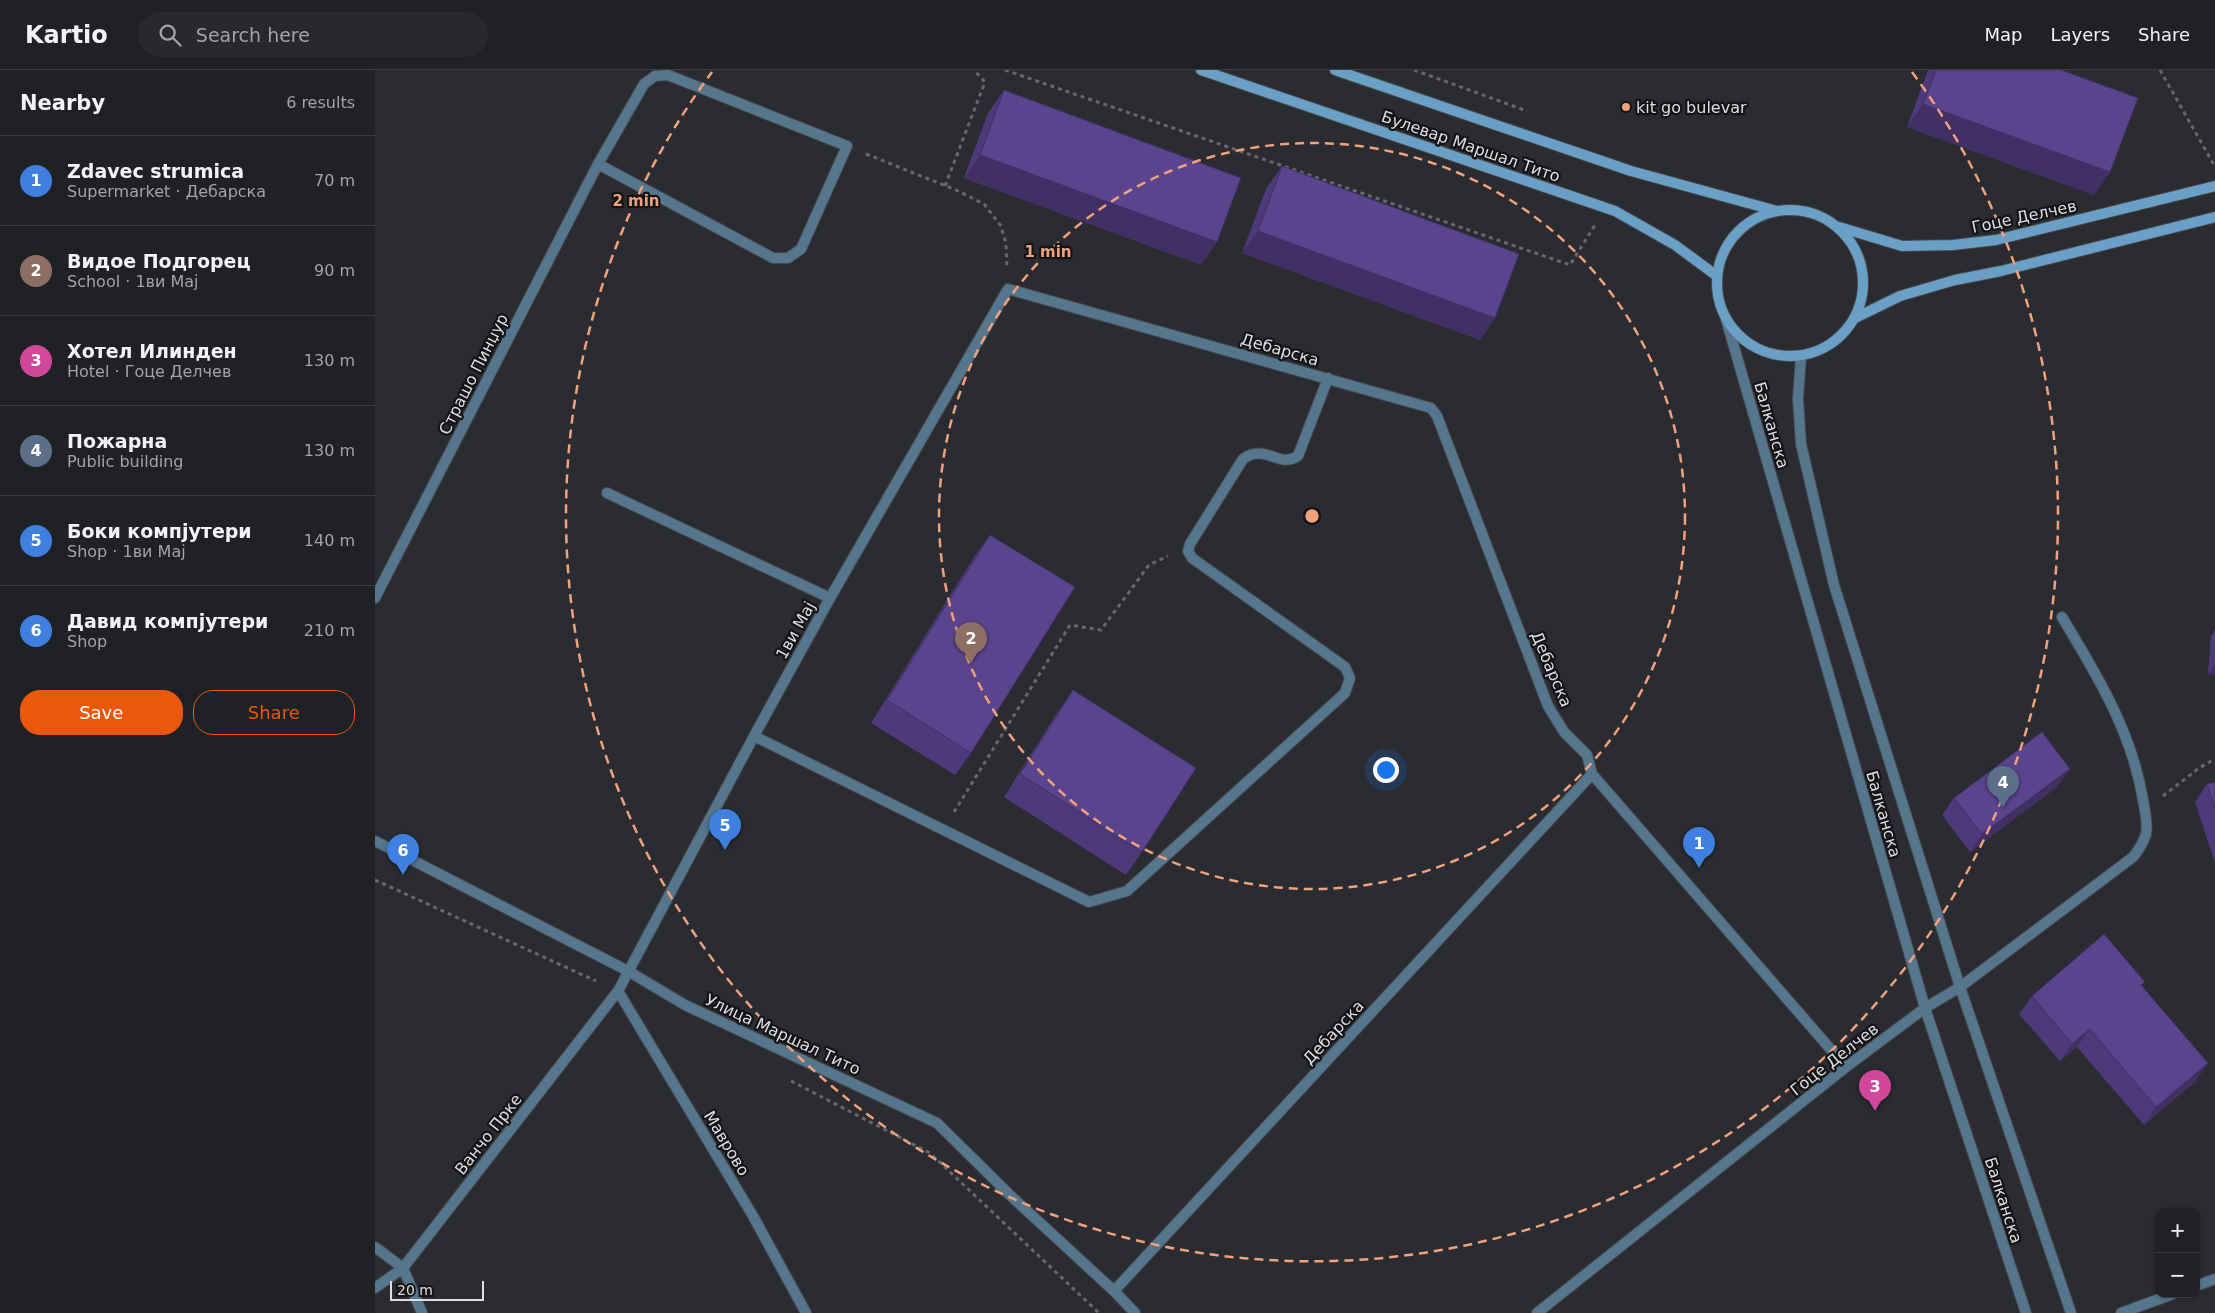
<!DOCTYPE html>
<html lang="en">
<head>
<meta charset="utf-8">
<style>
  :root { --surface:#202125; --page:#28292d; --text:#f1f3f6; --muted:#a2a3a7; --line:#3d3e42; --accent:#ea580c }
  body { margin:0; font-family:"DejaVu Sans",sans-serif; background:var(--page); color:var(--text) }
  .controls { position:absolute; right:15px; bottom:15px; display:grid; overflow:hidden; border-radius:10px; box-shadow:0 1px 4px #0004 }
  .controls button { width:45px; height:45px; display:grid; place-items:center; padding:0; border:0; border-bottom:1px solid var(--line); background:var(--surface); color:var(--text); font:25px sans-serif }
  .scale { position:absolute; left:15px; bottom:12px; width:94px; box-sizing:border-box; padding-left:5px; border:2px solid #dedfe2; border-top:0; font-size:14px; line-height:18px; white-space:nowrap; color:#dedfe2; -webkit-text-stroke:4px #131416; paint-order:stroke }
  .you { position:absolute; left:1010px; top:699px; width:18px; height:18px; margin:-12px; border:4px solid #fff; border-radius:50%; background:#1a73e8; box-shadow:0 0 0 8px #1a73e833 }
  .badge { display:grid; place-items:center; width:32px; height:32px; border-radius:50%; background:var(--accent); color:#fff; font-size:16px; font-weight:700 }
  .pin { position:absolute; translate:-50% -41px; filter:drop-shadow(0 1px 2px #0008) }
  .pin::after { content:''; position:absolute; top:26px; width:18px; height:15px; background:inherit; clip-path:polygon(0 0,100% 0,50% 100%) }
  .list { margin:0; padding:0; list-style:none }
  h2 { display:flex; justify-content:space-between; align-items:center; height:65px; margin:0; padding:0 20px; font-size:21px }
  h2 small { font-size:16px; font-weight:400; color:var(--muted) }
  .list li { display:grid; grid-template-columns:32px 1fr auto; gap:15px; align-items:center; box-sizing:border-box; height:90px; padding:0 20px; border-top:1px solid var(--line) }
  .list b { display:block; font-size:19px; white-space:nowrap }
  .list p { margin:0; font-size:16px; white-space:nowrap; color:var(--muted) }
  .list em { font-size:16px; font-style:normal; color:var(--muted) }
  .actions { display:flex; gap:10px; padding:15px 20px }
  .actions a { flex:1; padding:11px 0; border:1px solid var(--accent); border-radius:20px; text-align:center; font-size:18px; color:var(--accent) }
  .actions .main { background:var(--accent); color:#fff }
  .icon { flex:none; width:28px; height:28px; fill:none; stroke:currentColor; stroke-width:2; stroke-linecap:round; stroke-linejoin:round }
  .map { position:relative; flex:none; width:1840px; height:1243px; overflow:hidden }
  header { display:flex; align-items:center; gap:30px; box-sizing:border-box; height:70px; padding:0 25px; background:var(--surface); border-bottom:1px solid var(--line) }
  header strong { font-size:24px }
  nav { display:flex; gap:28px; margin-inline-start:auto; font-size:18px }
  .search { width:350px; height:45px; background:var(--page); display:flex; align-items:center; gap:12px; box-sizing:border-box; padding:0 18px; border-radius:28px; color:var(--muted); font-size:19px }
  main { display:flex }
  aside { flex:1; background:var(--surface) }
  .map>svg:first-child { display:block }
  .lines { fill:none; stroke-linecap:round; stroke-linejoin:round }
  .street-casing { stroke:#47494d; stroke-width:12 }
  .secondary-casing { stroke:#47494d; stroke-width:12 }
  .path { stroke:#66686c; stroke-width:3; stroke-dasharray:4 4; stroke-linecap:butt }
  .street { stroke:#56768e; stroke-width:10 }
  .secondary { stroke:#6ba0c6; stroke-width:10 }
  .wall { fill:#4e3a7a }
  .shaded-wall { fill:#403063 }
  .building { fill:#5b448e; stroke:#403063 }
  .ring { fill:none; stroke:#f1a17b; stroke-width:2.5; stroke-dasharray:9 6 }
  .poi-dot { fill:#f1a17b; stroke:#131416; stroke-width:2 }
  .labels { text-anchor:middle; stroke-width:4.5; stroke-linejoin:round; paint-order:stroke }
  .poi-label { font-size:16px; fill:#dedfe2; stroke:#131416; text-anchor:start }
  .street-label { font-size:16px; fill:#dedfe2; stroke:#131416 }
  .centre { fill:#f1a17b; stroke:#131416; stroke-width:2.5 }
  .ring-label { font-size:15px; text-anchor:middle; font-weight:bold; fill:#f1a17b; stroke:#131416; stroke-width:4.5; stroke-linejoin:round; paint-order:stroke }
</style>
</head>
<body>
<header>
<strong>Kartio</strong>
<div class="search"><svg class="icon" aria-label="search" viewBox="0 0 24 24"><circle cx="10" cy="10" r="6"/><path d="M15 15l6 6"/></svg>Search here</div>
<nav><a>Map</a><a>Layers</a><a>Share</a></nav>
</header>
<main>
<aside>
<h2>Nearby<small>6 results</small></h2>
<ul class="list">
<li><span class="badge" style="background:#3f7fe0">1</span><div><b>Zdavec strumica</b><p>Supermarket · Дебарска</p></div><em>70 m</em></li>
<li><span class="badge" style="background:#8d6e63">2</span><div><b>Видое Подгорец</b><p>School · 1ви Мај</p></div><em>90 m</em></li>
<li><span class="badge" style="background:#d1479c">3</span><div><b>Хотел Илинден</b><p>Hotel · Гоце Делчев</p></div><em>130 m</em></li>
<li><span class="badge" style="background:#5c6f8a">4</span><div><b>Пожарна</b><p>Public building</p></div><em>130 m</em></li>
<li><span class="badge" style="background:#3f7fe0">5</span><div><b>Боки компјутери</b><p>Shop · 1ви Мај</p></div><em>140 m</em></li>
<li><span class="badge" style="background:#3f7fe0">6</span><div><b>Давид компјутери</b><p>Shop</p></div><em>210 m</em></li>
</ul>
<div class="actions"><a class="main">Save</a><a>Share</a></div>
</aside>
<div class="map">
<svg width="1840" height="1243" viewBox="0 0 1840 1243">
  <rect width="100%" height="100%" fill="#2a2c31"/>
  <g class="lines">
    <g class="street-casing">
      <path id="street" d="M 1351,249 L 1550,938 L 1651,1243
        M 1426,286 L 1423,329 L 1426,374 L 1459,515 L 1585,917 L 1696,1243
        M 232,423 L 455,528
        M 0,528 L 223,94 L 269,14 L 280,6 L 293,5 L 472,76 L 426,179 L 413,188 L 398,188 L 223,94
        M 379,666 L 714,832 L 752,821 L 970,623 L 975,608 L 970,597 L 817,488 L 813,481 L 815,474 L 868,389 C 891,373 904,399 923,386 L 953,308
        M 1217,704 L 1471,997
        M 0,771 L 253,901 L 310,935 L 562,1053 L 637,1127 L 739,1221 L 760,1243
        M 243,921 L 378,1146 L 431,1243
        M 0,1177 L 28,1198 L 47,1243
        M 1821,1216 L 1840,1209
        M 0,1218 L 28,1198 L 243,921 L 379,666 L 455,528 L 633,219 L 1056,338 L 1062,346 L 1173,636 L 1189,662 L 1212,685 L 1217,704 L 739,1221
        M 1162,1243 L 1471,997 L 1550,938 L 1585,917 L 1758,787 C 1764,780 1768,773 1771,764 C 1773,754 1770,740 1768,730 C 1757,662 1722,605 1687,547
        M 1746,1243 L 1798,1224"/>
    </g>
    <g class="secondary-casing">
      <path id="secondary" d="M 826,0 L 1240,141 L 1300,175 L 1342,206
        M 960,0 L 1256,101 L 1402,141
        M1342 213a73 73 0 1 1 146 0a73 73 0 1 1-146 0Z
        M 1464,157 L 1527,176 L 1578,175 L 1621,170 L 1840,116
        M 1480,248 L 1525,226 L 1580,210 L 1626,201 L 1840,147"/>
    </g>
    <path class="path" d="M 630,0 L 1195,195 L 1220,155
      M 1039,0 L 1152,41
      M 1785,0 L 1839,95
      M 491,84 L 581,120 L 609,134 L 626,156 L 631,174 L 632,198
      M 570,116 L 610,12 L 599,0
      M 1788,726 L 1824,698 L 1840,689
      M 579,742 L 695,555 L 726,560 L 774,495 L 793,486
      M 0,810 L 221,911
      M 416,1011 L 555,1083 L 724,1243"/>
    <use href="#street" class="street"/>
    <use href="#secondary" class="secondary"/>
  </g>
  <path class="wall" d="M 1553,0 L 1686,0 L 1735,102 L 1719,125 L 1532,57 Z
    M 629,20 L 842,172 L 826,195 L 589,108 L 613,43 Z
    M 907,96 L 1120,248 L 1105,270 L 867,183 L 891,119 Z
    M 615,465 L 596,683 L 580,705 L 496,653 L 599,487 Z
    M 1840,560 L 1840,605 L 1833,604 L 1836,566 Z
    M 698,620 L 767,782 L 751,805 L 629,727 L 682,643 Z
    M 1840,712 L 1840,793 L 1820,732 L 1832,714 Z
    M 1682,717 L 1595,782 L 1567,745 L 1579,728 Z
    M 1767,916 L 1821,1011 L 1769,1055 L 1702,977 L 1685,991 L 1644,944 L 1657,926 Z"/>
  <path class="shaded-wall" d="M 1548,34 L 1735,102 L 1719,125 L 1532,57 Z
    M 605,85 L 842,172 L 826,195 L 589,108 Z
    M 883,161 L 1120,248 L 1105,270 L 867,183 Z
    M 1840,594 L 1840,605 L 1833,604 Z
    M 1695,699 L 1682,717 L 1595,782 L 1607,764 Z
    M 1715,959 L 1702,977 L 1685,991 L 1697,974 Z
    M 1833,993 L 1821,1011 L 1769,1055 L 1781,1037 Z"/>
  <path class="building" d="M 1561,0 L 1686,0 L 1763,28 L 1735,102 L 1548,34 Z
    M 629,20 L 866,108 L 842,172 L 605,85 Z
    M 907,96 L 1144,184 L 1120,248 L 883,161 Z
    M 615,465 L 700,517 L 596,683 L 512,630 Z
    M 698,620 L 821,698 L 767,782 L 645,704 Z
    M 1667,662 L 1695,699 L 1607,764 L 1579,728 Z
    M 1840,712 L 1840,738 L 1832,714 Z
    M 1729,864 L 1770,912 L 1766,915 L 1833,993 L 1781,1037 L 1715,959 L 1697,974 L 1657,926 Z"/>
  <g class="ring">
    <circle cx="937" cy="446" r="373"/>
    <path d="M1537 2A746 746 0 1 1 337 2"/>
  </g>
  <circle class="poi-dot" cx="1251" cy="37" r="5"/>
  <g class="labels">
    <g class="poi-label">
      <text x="1261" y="43">kit go bulevar</text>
    </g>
    <g class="street-label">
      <text transform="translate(1096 76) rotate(19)" y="6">Булевар Маршал Тито</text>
      <text transform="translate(1649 146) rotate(-12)" y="6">Гоце Делчев</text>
      <text transform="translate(905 279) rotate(16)" y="6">Дебарска</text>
      <text transform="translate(98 304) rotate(-63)" y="6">Страшо Пинџур</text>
      <text transform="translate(1397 355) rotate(74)" y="6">Балканска</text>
      <text transform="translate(420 560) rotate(-61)" y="6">1ви Мај</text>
      <text transform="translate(1177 599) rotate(67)" y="6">Дебарска</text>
      <text transform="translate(1509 744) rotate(74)" y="6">Балканска</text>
      <text transform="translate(958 962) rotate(-47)" y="6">Дебарска</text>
      <text transform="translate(408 964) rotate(25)" y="6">Улица Маршал Тито</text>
      <text transform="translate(1459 989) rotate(-38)" y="6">Гоце Делчев</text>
      <text transform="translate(113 1064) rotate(-52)" y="6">Ванчо Прке</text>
      <text transform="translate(352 1073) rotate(59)" y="6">Маврово</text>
      <text transform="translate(1629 1130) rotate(72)" y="6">Балканска</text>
    </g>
  </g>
  <circle cx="937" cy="446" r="8" class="centre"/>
  <g class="ring-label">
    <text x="261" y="136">2 min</text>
    <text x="673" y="187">1 min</text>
  </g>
</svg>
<div class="controls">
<button>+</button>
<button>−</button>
</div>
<div class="scale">20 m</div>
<div class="you"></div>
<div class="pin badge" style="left:1324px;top:798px;background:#3f7fe0">1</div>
<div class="pin badge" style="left:596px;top:593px;background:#8d6e63">2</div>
<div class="pin badge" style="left:1500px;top:1041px;background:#d1479c">3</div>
<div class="pin badge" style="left:1628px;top:737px;background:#5c6f8a">4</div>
<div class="pin badge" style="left:350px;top:780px;background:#3f7fe0">5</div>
<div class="pin badge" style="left:28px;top:805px;background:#3f7fe0">6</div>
</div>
</main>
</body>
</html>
